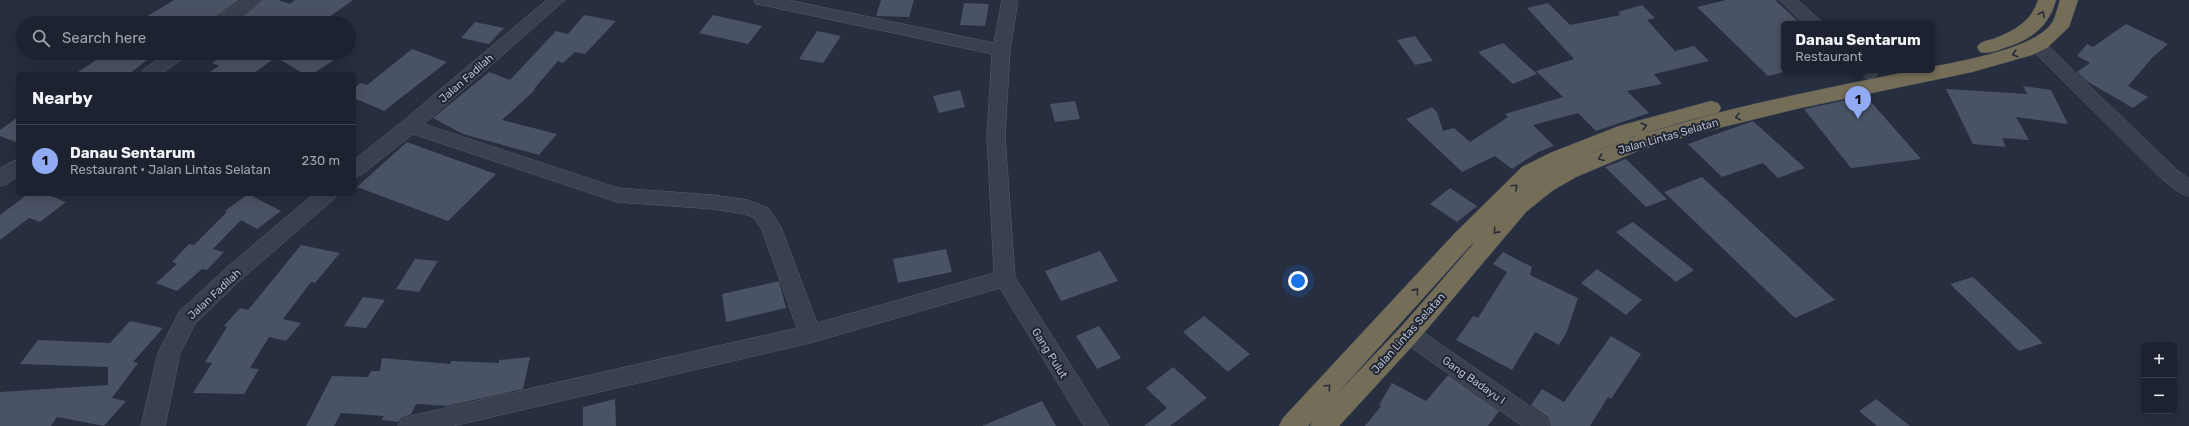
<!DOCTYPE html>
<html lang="en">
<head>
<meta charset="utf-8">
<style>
  :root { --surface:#1c222f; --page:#252a37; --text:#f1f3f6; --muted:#a0a4aa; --line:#3a3f4b; --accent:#91abf3 }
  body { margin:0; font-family:Rubik,sans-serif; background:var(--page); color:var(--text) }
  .controls { position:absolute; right:12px; bottom:12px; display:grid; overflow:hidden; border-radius:6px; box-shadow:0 4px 16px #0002 }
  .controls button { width:36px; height:36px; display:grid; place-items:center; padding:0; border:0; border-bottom:1px solid var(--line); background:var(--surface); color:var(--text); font:20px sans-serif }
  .you { position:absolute; left:1298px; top:281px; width:14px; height:14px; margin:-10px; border:3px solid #fff; border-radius:50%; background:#1a73e8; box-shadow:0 0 0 6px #1a73e833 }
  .badge { display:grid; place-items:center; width:26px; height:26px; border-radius:50%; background:var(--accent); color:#111; font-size:13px; font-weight:700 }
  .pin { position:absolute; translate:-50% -33px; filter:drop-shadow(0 1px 2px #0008) }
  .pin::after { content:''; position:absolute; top:21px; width:14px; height:12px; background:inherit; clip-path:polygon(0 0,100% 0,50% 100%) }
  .popup { position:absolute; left:1781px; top:21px; width:154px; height:52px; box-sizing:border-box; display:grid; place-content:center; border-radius:6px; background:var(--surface); filter:drop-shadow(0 1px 3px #0005); font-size:13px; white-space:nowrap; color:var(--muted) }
  .popup b { font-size:15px; color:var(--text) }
  .popup::after { content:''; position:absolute; left:50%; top:100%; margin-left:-8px; border:8px solid transparent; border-top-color:var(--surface) }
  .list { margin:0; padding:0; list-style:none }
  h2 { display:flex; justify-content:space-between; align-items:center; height:52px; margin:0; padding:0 16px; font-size:17px }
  h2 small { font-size:13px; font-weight:400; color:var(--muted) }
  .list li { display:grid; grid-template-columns:26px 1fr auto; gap:12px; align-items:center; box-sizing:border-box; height:72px; padding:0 16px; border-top:1px solid var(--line) }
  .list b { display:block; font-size:15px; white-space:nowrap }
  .list p { margin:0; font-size:13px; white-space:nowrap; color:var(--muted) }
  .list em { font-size:13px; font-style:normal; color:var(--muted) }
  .icon { flex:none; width:22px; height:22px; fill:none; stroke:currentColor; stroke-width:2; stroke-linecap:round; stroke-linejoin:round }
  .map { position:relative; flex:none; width:2189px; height:426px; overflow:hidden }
  .search { position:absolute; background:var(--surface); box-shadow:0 4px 16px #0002; left:16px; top:16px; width:340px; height:44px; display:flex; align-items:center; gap:10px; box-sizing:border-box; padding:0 14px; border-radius:22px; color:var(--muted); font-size:15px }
  .panel { position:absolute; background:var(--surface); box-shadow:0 4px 16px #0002; left:16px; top:72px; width:340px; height:124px; border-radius:6px }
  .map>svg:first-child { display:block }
  .building { fill:#4a5265 }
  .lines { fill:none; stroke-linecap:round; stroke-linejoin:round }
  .minor-casing { stroke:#585e6c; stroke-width:1 }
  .highway-casing { stroke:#454b59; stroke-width:1 }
  .minor { fill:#3a404f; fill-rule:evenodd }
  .highway { fill:#746d58; fill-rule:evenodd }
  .oneway { stroke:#282c38 }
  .labels { text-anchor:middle; stroke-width:4; stroke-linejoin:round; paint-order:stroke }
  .street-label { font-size:11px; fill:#b7bcc9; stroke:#1f2534 }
</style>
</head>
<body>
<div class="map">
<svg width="2189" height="426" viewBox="0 0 2189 426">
  <rect width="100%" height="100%" fill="#262e3f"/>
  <path class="building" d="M 174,0 L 239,0 L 214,18 L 211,23 L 136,23 Z
    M 263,0 L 278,0 L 290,4 L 295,0 L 353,0 L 321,23 L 235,23 Z
    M 881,0 L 914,0 L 909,17 L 876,16 Z
    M 1726,0 L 1775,0 L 1801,24 L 1784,24 L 1784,72 L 1768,76 L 1697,7 Z
    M 964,3 L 989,4 L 985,26 L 960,25 Z
    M 1548,3 L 1570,25 L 1621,15 L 1618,12 L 1642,5 L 1655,18 L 1647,20 L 1675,51 L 1694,46 L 1709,61 L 1654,74 L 1662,84 L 1627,91 L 1649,113 L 1596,131 L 1578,113 L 1533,125 L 1554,146 L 1538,152 L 1512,169 L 1495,156 L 1462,172 L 1406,119 L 1432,107 L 1437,112 L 1443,131 L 1454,128 L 1470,142 L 1508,117 L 1505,114 L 1563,97 L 1536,71 L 1574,59 L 1527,8 Z
    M 584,15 L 616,21 L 585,54 L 575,52 L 563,63 L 558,61 L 534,89 L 535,90 L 502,120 L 557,134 L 539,155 L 463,134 L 433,118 L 489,72 L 510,80 L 556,31 L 568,34 Z
    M 713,15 L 762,26 L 748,44 L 699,33 Z
    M 475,22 L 504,28 L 489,44 L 461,38 Z
    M 2126,24 L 2168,44 L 2152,58 L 2128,86 L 2148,97 L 2133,108 L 2088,82 L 2077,72 L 2090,63 L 2077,56 L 2087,44 L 2093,47 Z
    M 817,31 L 841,36 L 823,63 L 799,59 Z
    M 1415,36 L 1433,61 L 1415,65 L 1397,40 Z
    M 1503,43 L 1537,74 L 1513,84 L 1478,52 Z
    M 412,49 L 447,62 L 384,111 L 354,98 L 354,88 L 361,83 L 367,85 Z
    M 107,53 L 124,53 L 147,60 L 129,74 L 75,74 Z
    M 227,53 L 323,53 L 334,60 L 312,74 L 304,74 L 276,57 L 253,74 L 207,74 L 219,66 L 212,63 Z
    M 2023,86 L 2051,90 L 2068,124 L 2016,117 L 2029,140 L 2002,138 L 2006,147 L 1973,144 L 1946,89 L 2027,94 Z
    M 960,90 L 965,107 L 939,113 L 933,96 Z
    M 1866,96 L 1921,159 L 1851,168 L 1804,109 Z
    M 1075,101 L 1080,119 L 1055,122 L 1050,104 Z
    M 18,117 L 18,143 L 0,136 L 0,130 Z
    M 1753,121 L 1805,168 L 1778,178 L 1763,163 L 1722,177 L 1688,144 Z
    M 407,142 L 448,157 L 496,174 L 448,221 L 357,187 Z
    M 1626,159 L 1667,199 L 1646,207 L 1605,167 Z
    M 1702,177 L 1835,300 L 1795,318 L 1664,192 Z
    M 1450,188 L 1477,206 L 1457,222 L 1430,204 Z
    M 28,194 L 45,194 L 66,202 L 40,222 L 29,218 L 0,240 L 0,215 Z
    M 248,194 L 281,211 L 257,229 L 241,220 L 213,249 L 224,252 L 207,270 L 202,269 L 177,291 L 156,283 L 177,264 L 172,262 L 189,244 L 194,245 L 227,212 L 225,211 Z
    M 1633,222 L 1694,270 L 1676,282 L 1616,232 Z
    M 301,245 L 340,253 L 315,283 L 311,282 L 283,319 L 301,323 L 286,341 L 269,337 L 250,368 L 259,369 L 244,394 L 193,393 L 212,363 L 205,362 L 227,327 L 224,326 L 240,308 L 248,310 Z
    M 946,249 L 952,272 L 898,283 L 893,259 Z
    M 1100,251 L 1118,281 L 1061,301 L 1045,271 Z
    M 1503,252 L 1532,267 L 1530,275 L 1578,298 L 1566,334 L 1559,345 L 1535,332 L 1512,370 L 1456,340 L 1473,316 L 1478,318 L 1507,272 L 1493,264 Z
    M 415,259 L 438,261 L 419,292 L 396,289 Z
    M 1597,269 L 1642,300 L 1626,315 L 1581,283 Z
    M 1973,277 L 2043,343 L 2019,351 L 1950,284 Z
    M 779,281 L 786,308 L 726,322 L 722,294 Z
    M 363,297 L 385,300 L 366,328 L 344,326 Z
    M 1204,316 L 1250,354 L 1228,372 L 1183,332 Z
    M 130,321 L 163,328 L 133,362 L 138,363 L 112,398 L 126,401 L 104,426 L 57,417 L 51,426 L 0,426 L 0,392 L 108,385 L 108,367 L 20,364 L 38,340 L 110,343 Z
    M 1099,326 L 1121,358 L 1097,369 L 1076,336 Z
    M 1611,336 L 1641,354 L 1611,399 L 1608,397 L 1590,426 L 1551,426 L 1548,417 L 1531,405 L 1542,389 L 1564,402 Z
    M 530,357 L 523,389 L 447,406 L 416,404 L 411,414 L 401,418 L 399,422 L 381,420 L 384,416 L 341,413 L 334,426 L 306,426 L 332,376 L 368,377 L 371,371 L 380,371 L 382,358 L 450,364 L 452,361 L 499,363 L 499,360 Z
    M 1173,367 L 1207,398 L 1170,426 L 1144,426 L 1167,408 L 1146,388 Z
    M 1448,375 L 1499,411 L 1488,426 L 1365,426 L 1381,406 L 1379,405 L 1392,383 L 1426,401 Z
    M 615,399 L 616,426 L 583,426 L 583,407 Z
    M 1876,399 L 1910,426 L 1877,426 L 1859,411 Z
    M 1042,401 L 1056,426 L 982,426 Z"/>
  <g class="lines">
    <g class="minor-casing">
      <path id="minor" d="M 242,0 L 262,0 L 233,23 L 212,23 L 215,19 Z
        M 547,0 L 565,0 L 424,124 L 618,188 L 713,195 L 748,200 L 768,208 L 781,227 L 817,323 L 994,273 L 987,136 L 992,54 L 762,5 L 756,4 L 754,0 L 788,0 L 994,43 L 1002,0 L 1018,0 L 1010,50 L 1005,136 L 1015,277 L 1109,426 L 1084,426 L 1000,288 L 810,343 L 453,426 L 398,426 L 402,419 L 410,416 L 797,328 L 762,230 L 754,218 L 745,214 L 713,209 L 617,202 L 413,134 L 361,175 L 354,177 L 354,160 L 403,121 Z
        M 1780,0 L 1798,0 L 1824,24 L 1804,24 Z
        M 2037,39 L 2043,41 L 2177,170 L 2189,179 L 2189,196 L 2182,194 L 2163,180 L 2031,49 L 2028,45 L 2031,41 Z
        M 167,53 L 188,53 L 185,57 L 161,74 L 140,74 L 143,70 Z
        M 1857,70 L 1876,70 L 1878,73 L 1875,77 C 1866,80 1862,78 1857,70 Z
        M 18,159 L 18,176 L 7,184 L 0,186 L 0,169 Z
        M 314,194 L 337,194 L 334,199 L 238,282 L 195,324 L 180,353 L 165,426 L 141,426 L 158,353 L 179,312 L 224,270 Z
        M 1409,325 L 1417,328 L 1547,418 L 1550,426 L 1522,426 L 1401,340 L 1398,334 L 1401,328 Z"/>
    </g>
    <g class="highway-casing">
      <path id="highway" d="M 2038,0 L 2056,0 C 2049,27 2030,40 2004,48 C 1996,51 1989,54 1980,52 L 1977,47 C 1981,41 1986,41 1993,39 C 2014,31 2031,22 2038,0 Z
        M 2060,0 L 2078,0 L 2069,27 L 2047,48 L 2032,55 L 1972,72 L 1796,109 L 1698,133 L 1640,150 L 1576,177 L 1552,191 L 1526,212 L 1417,341 L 1339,426 L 1310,426 L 1313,421 L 1308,426 L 1279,426 L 1283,418 L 1454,234 L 1522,167 L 1550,153 L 1619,126 L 1711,101 L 1718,103 L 1721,108 L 1718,113 L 1632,137 L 1562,165 C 1583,157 1605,147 1627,139 C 1721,108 1819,90 1916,70 L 1932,70 L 1932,67 C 1961,61 2039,48 2053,21 C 2056,15 2058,6 2060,0 ZM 1475,242 L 1401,327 L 1334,397 L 1470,246 Z"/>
    </g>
    <use href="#minor" class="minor"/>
    <use href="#highway" class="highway"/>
  </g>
  <defs><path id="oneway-chevron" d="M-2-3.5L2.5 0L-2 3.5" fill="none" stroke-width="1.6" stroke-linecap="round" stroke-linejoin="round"/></defs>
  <g class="oneway">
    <use href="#oneway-chevron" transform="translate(2042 14) rotate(-64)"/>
    <use href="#oneway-chevron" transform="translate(2015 54) rotate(162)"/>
    <use href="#oneway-chevron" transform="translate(1738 117) rotate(166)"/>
    <use href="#oneway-chevron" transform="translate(1644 126) rotate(-16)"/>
    <use href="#oneway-chevron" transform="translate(1601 158) rotate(158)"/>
    <use href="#oneway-chevron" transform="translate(1515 187) rotate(-43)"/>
    <use href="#oneway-chevron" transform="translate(1496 231) rotate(132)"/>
    <use href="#oneway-chevron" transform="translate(1416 291) rotate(-48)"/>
    <use href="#oneway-chevron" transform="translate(1328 387) rotate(-47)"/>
  </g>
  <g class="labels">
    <g class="street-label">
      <text transform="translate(466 78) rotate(-41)" y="4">Jalan Fadilah</text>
      <text transform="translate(1668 136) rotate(-16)" y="4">Jalan Lintas Selatan</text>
      <text transform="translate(214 294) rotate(-43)" y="4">Jalan Fadilah</text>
      <text transform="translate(1408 333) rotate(-48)" y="4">Jalan Lintas Selatan</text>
      <text transform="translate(1050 353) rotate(58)" y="4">Gang Pulut</text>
      <text transform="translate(1474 380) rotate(35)" y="4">Gang Badayu I</text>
    </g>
  </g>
</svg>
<div class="controls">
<button>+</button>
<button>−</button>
</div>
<div class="you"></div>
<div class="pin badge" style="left:1858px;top:119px">1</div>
<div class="popup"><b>Danau Sentarum</b>Restaurant</div>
<div class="search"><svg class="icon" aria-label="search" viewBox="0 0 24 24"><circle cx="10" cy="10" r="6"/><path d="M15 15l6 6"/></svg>Search here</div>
<section class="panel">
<h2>Nearby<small></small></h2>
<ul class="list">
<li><span class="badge">1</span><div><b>Danau Sentarum</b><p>Restaurant · Jalan Lintas Selatan</p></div><em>230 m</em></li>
</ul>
</section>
</div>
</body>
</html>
